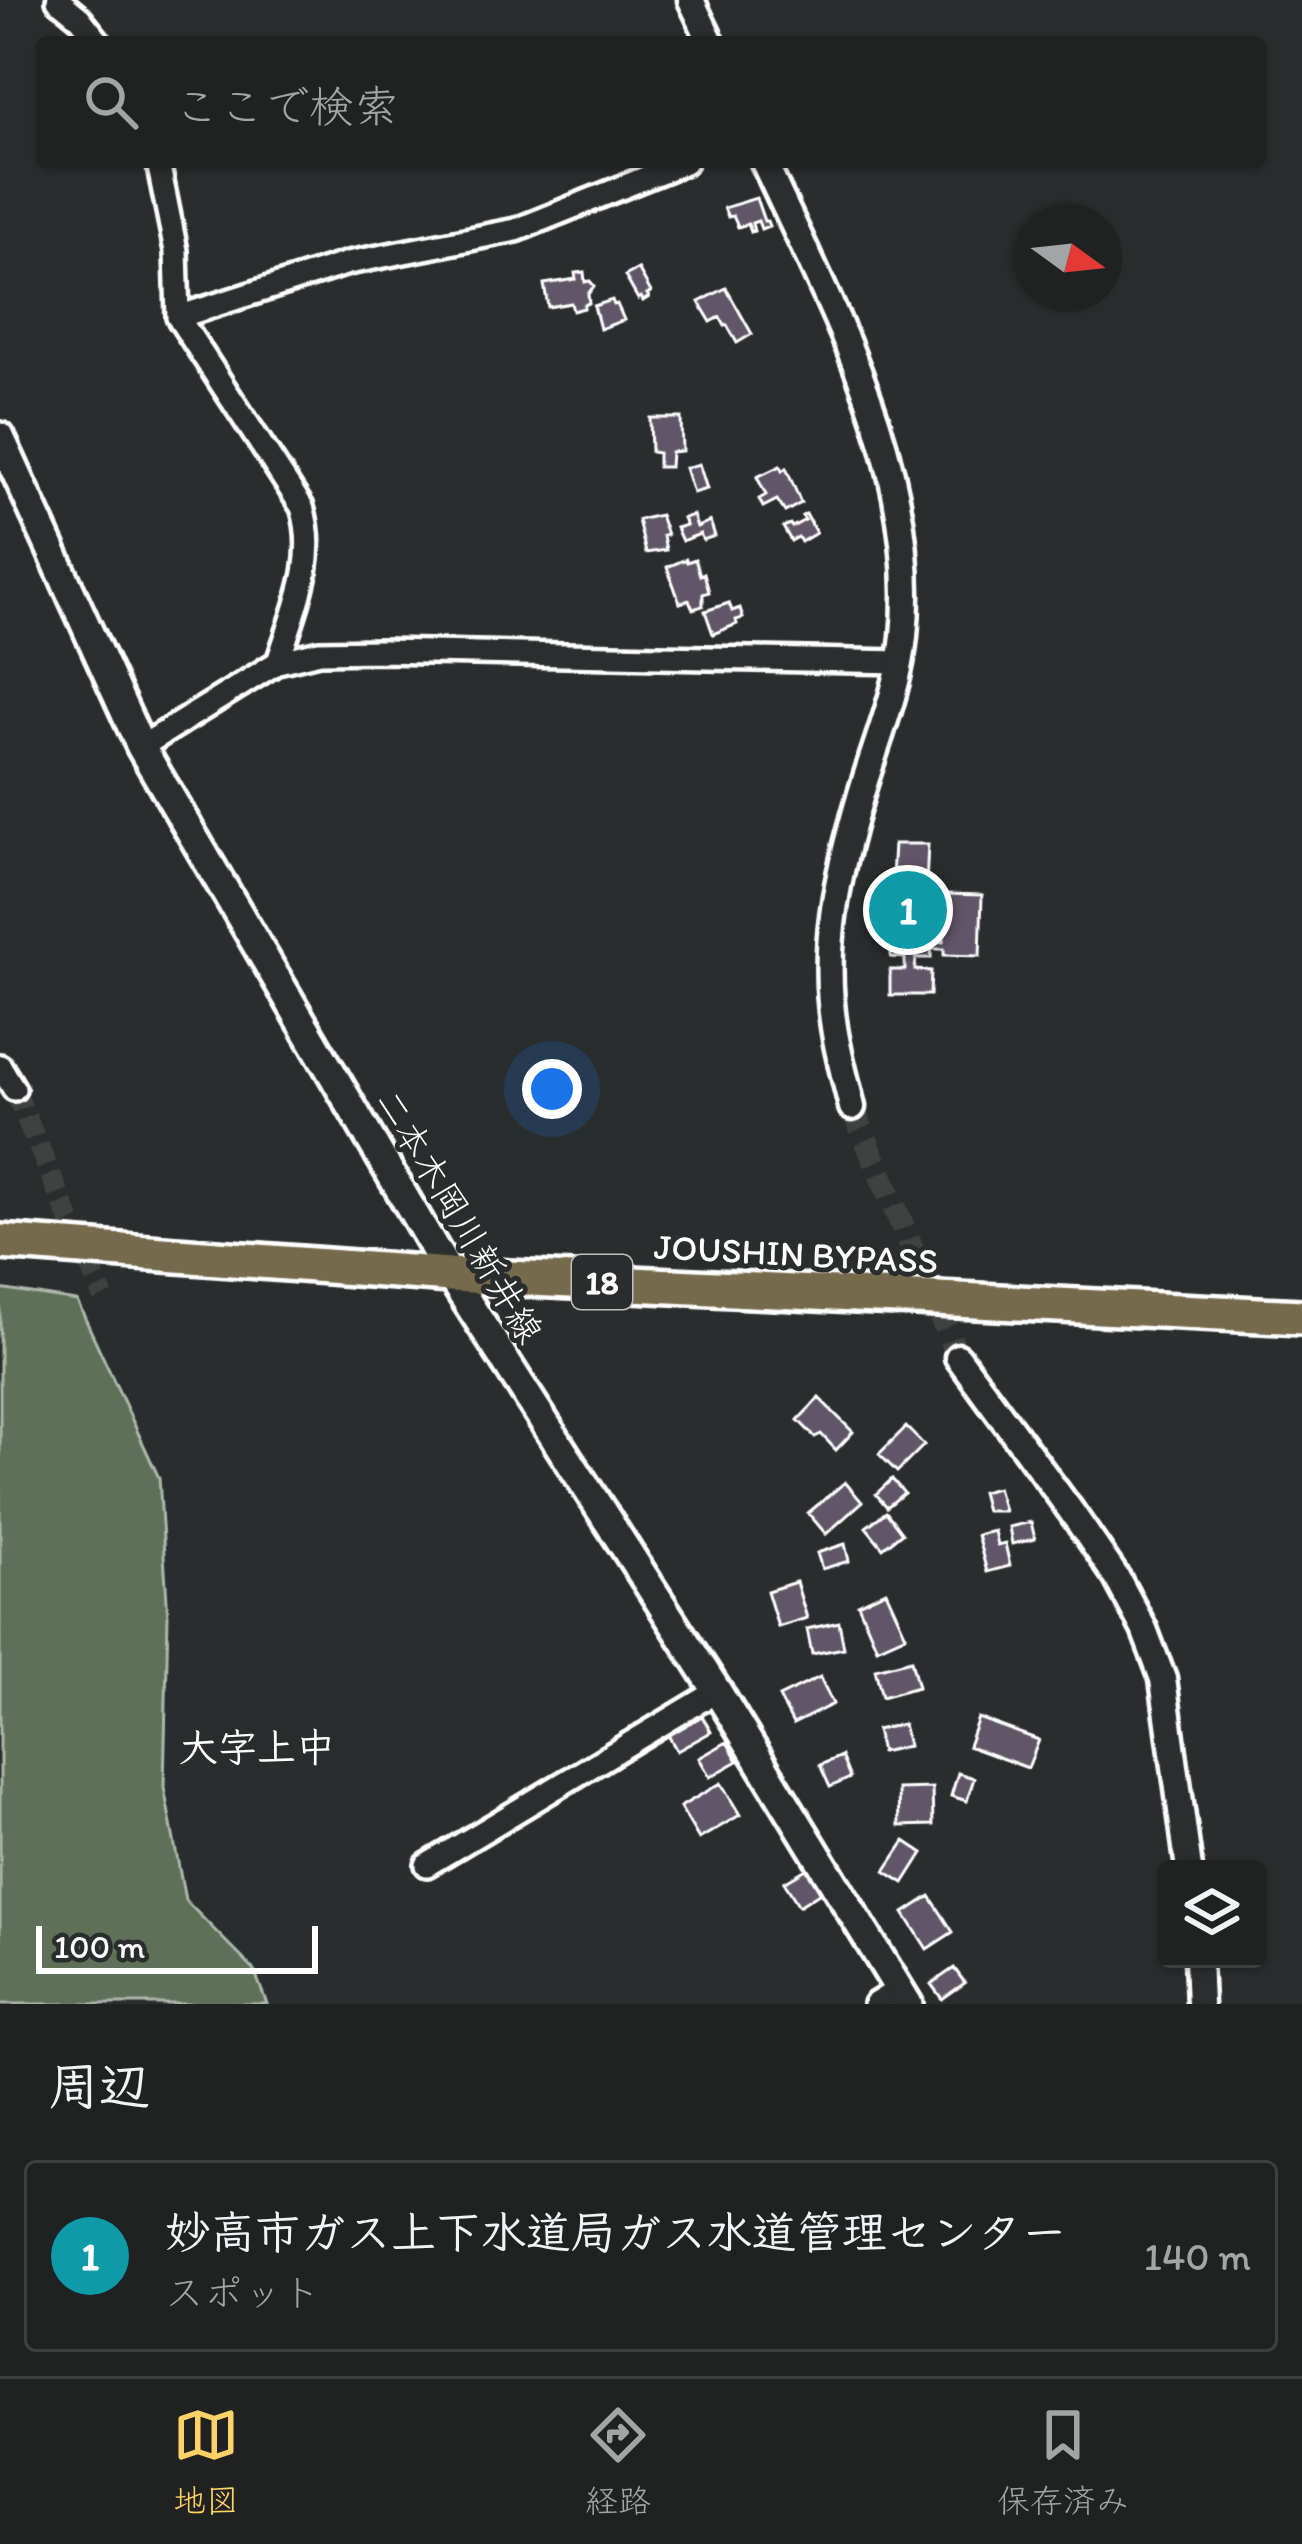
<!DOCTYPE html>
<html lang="ja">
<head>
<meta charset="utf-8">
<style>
  :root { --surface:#202222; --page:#282a2a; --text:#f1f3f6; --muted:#a2a4a5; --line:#3d3f40; --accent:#ffd166 }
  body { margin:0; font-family:Itim,"Klee One",sans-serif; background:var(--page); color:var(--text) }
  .controls { position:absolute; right:36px; bottom:36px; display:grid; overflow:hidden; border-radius:12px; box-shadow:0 3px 9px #0004 }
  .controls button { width:108px; height:108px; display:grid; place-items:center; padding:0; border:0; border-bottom:3px solid var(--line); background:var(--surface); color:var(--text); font:60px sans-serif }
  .compass { position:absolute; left:1014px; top:204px; width:108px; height:108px; border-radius:50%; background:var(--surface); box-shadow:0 3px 9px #0004; rotate:105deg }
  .scale { position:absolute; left:36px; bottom:30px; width:282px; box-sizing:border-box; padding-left:12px; border:6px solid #fff; border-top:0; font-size:33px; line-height:42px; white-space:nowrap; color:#fff; -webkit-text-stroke:9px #2a2d2e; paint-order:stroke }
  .you { position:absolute; left:552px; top:1089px; width:42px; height:42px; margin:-30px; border:9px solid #fff; border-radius:50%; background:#1a73e8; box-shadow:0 0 0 18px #1a73e833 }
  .badge { display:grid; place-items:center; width:78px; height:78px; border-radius:50%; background:var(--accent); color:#fff; font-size:39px; font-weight:700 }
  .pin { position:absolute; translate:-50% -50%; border:6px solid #fff; box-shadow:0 3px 12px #0006 }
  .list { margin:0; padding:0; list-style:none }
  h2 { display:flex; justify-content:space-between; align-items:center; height:156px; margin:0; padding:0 48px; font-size:51px }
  h2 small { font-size:39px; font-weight:400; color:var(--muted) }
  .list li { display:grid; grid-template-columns:78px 1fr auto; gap:36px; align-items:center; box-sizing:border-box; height:192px; margin:0 24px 24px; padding:0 24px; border:3px solid var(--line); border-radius:12px }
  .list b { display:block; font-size:45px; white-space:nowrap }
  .list p { margin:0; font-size:39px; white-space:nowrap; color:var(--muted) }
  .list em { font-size:39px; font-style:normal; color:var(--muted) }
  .icon { flex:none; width:66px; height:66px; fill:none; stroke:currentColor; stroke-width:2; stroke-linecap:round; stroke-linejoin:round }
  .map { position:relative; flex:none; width:1302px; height:2004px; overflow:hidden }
  .search { position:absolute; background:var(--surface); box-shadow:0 3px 9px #0004; left:36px; right:36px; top:36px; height:132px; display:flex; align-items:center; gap:30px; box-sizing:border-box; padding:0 42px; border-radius:12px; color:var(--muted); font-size:45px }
  .sheet { height:372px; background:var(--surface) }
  nav { display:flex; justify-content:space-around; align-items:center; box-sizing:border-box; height:168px; border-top:3px solid var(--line); background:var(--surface); font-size:33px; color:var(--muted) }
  nav a { display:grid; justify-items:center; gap:6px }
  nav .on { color:var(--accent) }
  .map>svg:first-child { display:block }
  .green { fill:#5e6f58; stroke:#aeb7ac; stroke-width:3 }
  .building { fill:#605768; stroke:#fff; stroke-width:3 }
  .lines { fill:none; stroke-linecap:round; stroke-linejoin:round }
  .minor-tunnel { stroke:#3f4243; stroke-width:21; stroke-dasharray:21 10; stroke-linecap:butt }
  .tertiary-tunnel { stroke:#3f4243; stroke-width:24; stroke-dasharray:24 12; stroke-linecap:butt }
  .minor-casing { stroke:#fff; stroke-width:30 }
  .tertiary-casing { stroke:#fff; stroke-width:33 }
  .secondary-casing { stroke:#fff; stroke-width:36 }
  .trunk-casing { stroke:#fff; stroke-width:42 }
  .minor { stroke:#2a2d2e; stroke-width:21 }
  .tertiary { stroke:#2a2d2e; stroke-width:24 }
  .secondary { stroke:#2a2d2e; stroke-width:27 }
  .trunk { stroke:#746b4b; stroke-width:33 }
  .labels { text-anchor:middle; stroke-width:10; stroke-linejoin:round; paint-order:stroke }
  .shield { fill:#2a2d2e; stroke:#bfc0c0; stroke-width:3 }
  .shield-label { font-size:33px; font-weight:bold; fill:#fff }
  .street-label { font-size:36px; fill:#fff; stroke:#2a2d2e }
  .neighbourhood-label { font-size:39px; font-weight:bold; fill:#fff; stroke:#2a2d2e }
</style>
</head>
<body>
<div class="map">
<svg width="1302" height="2004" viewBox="0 0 1302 2004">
  <rect width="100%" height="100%" fill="#2a2d2e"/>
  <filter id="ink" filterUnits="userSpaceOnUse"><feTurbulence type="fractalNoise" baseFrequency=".00833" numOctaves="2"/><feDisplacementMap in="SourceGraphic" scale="24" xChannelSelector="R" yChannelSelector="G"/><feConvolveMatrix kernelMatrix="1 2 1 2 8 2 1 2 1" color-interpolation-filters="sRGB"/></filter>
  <g filter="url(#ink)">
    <path class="green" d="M 0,1289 L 77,1301 L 159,1478 L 168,1616 L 164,1787 L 185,1900 L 254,1970 L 267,2004 L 0,2004 Z"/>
    <path class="building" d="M 756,198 L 764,221 L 767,221 L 769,226 L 761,229 L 758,221 L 752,223 L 754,231 L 751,232 L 748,224 L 738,227 L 733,216 L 728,217 L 724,208 Z
      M 638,269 L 651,292 L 647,294 L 649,297 L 643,301 L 641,297 L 638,299 L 625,276 Z
      M 584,272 L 585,282 L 590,281 L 594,286 L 588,294 L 589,303 L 584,305 L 584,308 L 573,311 L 571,303 L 548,307 L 544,284 L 576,279 L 575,273 Z
      M 726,288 L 752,334 L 737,343 L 727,325 L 725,326 L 720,317 L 711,322 L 699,302 Z
      M 612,300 L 614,305 L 617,304 L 624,320 L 600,329 L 594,306 Z
      M 650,418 L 681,418 L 682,451 L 671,452 L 670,467 L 658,467 L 658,453 L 651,452 Z
      M 699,464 L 707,489 L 693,493 L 685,468 Z
      M 780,466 L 782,471 L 786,468 L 801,503 L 785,512 L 777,500 L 763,507 L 759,499 L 766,495 L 757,477 Z
      M 806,514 L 816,533 L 801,542 L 798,537 L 791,541 L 783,527 L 790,524 L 792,527 L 805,520 L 802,516 Z
      M 660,515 L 667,535 L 663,536 L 666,550 L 646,553 L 638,520 Z
      M 693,515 L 697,527 L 710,521 L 715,536 L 703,540 L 700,534 L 682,541 L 676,528 L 686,525 L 683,518 Z
      M 686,559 L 687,562 L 695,559 L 700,575 L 704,573 L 709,592 L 703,594 L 703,606 L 693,609 L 689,600 L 680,603 L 667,567 Z
      M 729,603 L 732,611 L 740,608 L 743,618 L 736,620 L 737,624 L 713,634 L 705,611 Z
      M 894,844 L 928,844 L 924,927 L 917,928 L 914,940 L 932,941 L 931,958 L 916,958 L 915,970 L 931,971 L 930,995 L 890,995 L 890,970 L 905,970 L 905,958 L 891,957 L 891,941 L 908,941 L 908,932 L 901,931 L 900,927 L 891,927 L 892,894 L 882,892 L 882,877 L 892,877 Z
      M 945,894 L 982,895 L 980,956 L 944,955 L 944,949 L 931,949 L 932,941 L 943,942 L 944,940 Z
      M 819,1398 L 853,1432 L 836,1450 L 821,1434 L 815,1437 L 798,1420 Z
      M 906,1427 L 924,1445 L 897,1472 L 879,1454 Z
      M 892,1479 L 904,1493 L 887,1507 L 876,1494 Z
      M 845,1482 L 862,1502 L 826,1534 L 808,1513 Z
      M 997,1488 L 1004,1511 L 986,1511 L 981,1492 Z
      M 886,1512 L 902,1533 L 883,1548 L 866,1527 Z
      M 1031,1522 L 1035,1539 L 1012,1544 L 1009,1527 Z
      M 994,1531 L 997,1545 L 1005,1543 L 1010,1566 L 987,1572 L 977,1535 Z
      M 845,1544 L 849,1561 L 822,1569 L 817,1553 Z
      M 796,1582 L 807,1618 L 778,1627 L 767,1591 Z
      M 886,1591 L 906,1635 L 877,1648 L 858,1604 Z
      M 839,1622 L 844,1648 L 812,1654 L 807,1629 Z
      M 911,1660 L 918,1687 L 882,1697 L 875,1669 Z
      M 820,1677 L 833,1704 L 793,1724 L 779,1697 Z
      M 702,1716 L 711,1732 L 677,1751 L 668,1735 Z
      M 978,1718 L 1039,1740 L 1028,1768 L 968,1746 Z
      M 903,1724 L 908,1746 L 881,1752 L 876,1730 Z
      M 727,1742 L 738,1761 L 710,1777 L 699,1758 Z
      M 841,1756 L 850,1778 L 830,1787 L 820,1765 Z
      M 958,1773 L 974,1778 L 967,1801 L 951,1796 Z
      M 721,1783 L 740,1815 L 699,1839 L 680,1807 Z
      M 932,1788 L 933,1825 L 899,1826 L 898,1789 Z
      M 905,1841 L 923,1853 L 904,1883 L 885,1871 Z
      M 808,1868 L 822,1891 L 799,1906 L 784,1882 Z
      M 930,1896 L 953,1932 L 927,1949 L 904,1913 Z
      M 954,1968 L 965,1983 L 942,1999 L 931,1984 Z"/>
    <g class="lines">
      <path class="minor-tunnel" d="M 14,1089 L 103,1297"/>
      <path class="tertiary-tunnel" d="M 852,1107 L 958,1357"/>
      <g class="minor-casing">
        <path id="minor" d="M 58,0 L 80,18 L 99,42
          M 158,162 L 176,251 L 178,317 L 302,507 C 319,560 294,611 278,662
          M 178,317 L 348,263 L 516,230 L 685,162
          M 141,747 L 278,662 L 319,652 L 382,651 L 900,662
          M 0,1066 L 14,1089
          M 427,1865 L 717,1691
          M 875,2004 L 899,1989"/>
      </g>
      <g class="tertiary-casing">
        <path id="tertiary" d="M 691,0 L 711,42
          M 764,162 C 832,310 921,468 904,636 C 899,690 876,743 861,794 C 838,872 821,945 834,1027 C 838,1054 846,1081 852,1107
          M 958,1357 L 1071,1511 L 1117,1578 L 1144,1629 L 1163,1679 L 1189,1869
          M 1198,1959 L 1200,2004"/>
      </g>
      <g class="secondary-casing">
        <path id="secondary" d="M 0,437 L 141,747 L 450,1275 L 717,1691 L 908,2004"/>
      </g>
      <g class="trunk-casing">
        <path id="trunk" d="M 0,1242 L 450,1275 L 1302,1317"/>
      </g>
      <use href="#minor" class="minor"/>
      <use href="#tertiary" class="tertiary"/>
      <use href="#secondary" class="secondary"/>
      <use href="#trunk" class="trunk"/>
    </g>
  </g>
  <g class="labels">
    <rect class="shield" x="572" y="1255" width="60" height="54" rx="9"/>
    <g class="shield-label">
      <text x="602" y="1294">18</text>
    </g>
    <g class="street-label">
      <text transform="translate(460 1216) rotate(59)" y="13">二本木岡川新井線</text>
      <text transform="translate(796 1253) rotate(3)" y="13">JOUSHIN BYPASS</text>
    </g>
    <g class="neighbourhood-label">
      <text x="257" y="1761">大字上中</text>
    </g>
  </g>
</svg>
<div class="controls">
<button><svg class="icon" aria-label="layers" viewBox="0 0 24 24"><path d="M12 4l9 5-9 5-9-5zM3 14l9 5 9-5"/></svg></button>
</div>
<svg class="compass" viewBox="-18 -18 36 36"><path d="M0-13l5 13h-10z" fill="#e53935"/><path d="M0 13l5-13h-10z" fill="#a2a4a5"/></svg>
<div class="scale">100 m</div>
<div class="you"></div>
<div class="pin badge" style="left:908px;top:910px;background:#0f9aa8">1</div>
<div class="search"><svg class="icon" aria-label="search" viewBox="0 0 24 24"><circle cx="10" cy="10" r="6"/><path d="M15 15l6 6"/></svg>ここで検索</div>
</div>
<section class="sheet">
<h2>周辺<small></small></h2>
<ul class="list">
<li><span class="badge" style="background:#0f9aa8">1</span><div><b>妙高市ガス上下水道局ガス水道管理センター</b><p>スポット</p></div><em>140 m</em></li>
</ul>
</section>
<nav>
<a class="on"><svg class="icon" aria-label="map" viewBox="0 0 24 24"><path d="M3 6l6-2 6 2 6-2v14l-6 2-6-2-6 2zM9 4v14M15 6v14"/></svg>地図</a>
<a><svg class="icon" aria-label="directions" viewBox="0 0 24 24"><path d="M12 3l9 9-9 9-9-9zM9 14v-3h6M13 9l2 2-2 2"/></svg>経路</a>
<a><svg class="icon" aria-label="saved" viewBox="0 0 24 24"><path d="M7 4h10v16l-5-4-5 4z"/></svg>保存済み</a>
</nav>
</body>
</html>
